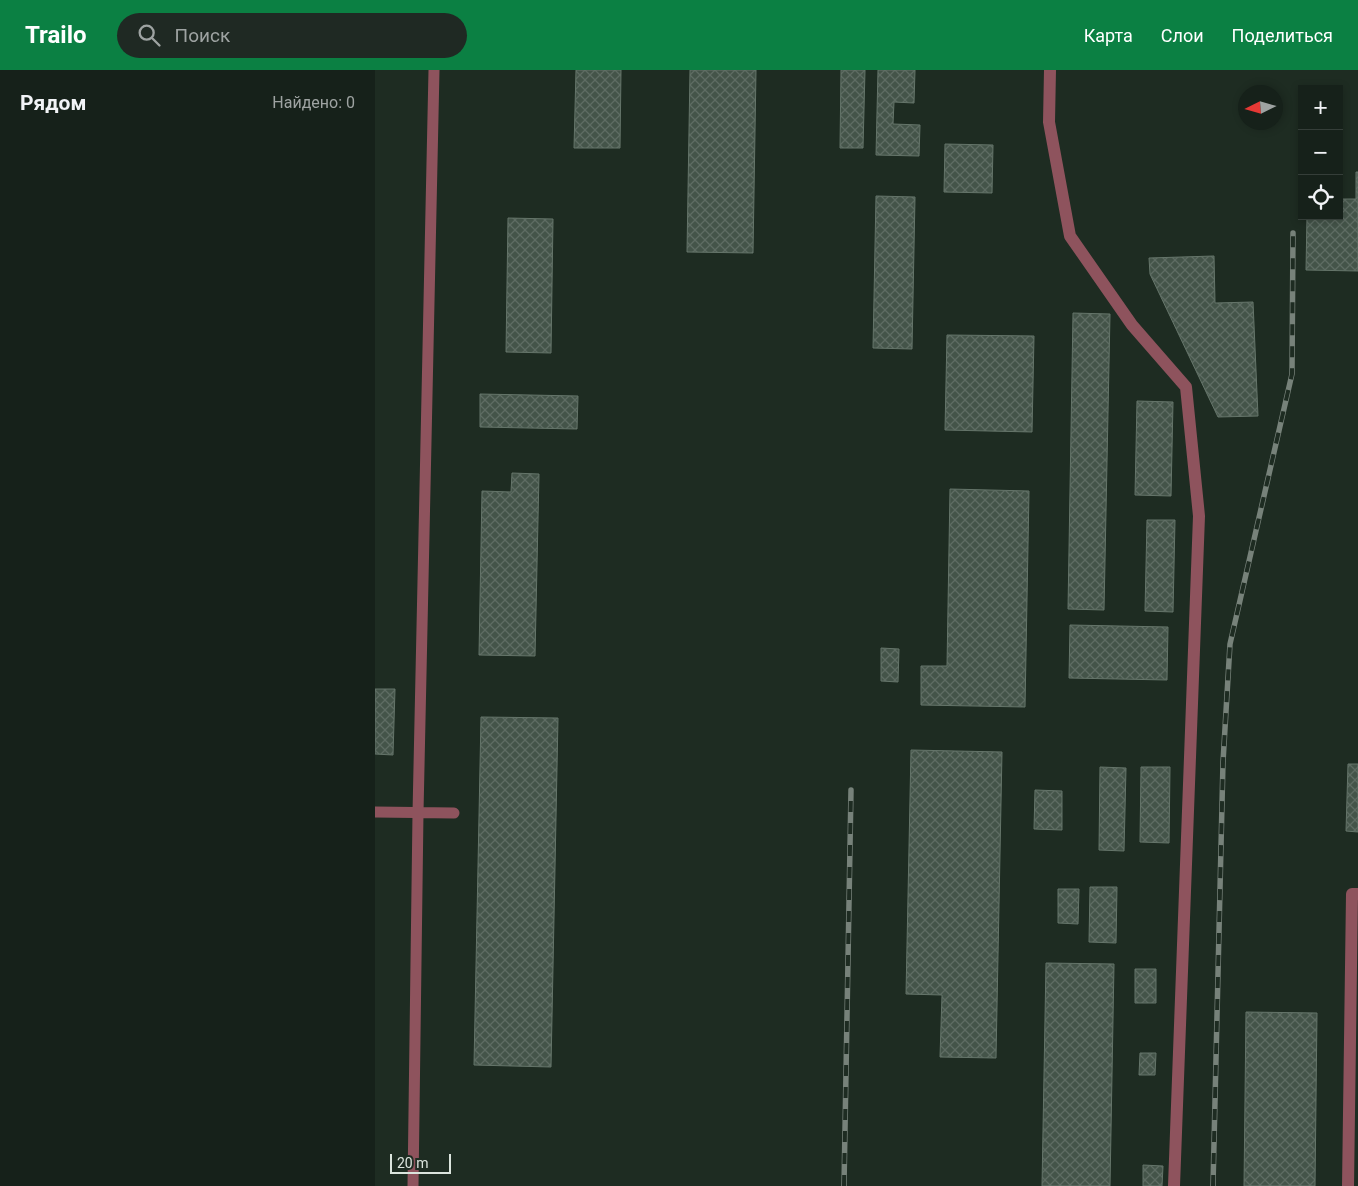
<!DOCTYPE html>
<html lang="ru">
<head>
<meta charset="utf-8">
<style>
  :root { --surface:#16211a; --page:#1f2923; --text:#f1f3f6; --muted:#9ea3a2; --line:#353e39; --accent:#0b8043 }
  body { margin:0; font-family:Roboto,sans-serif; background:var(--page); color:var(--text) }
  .controls { position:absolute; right:15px; top:15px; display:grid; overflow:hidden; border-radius:0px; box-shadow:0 2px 8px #0003 }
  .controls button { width:45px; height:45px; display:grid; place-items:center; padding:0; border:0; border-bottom:1px solid var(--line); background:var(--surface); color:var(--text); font:25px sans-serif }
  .compass { position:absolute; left:863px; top:15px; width:45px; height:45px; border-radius:50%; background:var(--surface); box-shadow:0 2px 8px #0003; rotate:265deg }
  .scale { position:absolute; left:15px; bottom:12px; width:61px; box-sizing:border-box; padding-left:5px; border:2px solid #dbe4dd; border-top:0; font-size:14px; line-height:18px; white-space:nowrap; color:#dbe4dd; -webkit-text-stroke:4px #1e2c22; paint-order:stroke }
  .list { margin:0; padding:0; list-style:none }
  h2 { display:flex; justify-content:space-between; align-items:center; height:65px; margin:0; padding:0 20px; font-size:21px }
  h2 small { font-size:16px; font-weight:400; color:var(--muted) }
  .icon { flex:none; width:28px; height:28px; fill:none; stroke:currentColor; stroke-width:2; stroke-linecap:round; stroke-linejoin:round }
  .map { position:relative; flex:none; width:983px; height:1116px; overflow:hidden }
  header { display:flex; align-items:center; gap:30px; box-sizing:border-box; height:70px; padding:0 25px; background:var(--accent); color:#fff }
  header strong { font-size:24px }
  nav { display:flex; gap:28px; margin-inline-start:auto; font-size:18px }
  .search { width:350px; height:45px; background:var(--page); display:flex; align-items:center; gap:12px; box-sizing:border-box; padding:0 18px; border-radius:28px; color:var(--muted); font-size:19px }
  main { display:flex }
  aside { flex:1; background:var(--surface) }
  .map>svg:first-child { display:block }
  .building { fill:url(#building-cross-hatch); stroke:#65756a }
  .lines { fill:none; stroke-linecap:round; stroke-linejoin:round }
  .lane { stroke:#8e535d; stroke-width:11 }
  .street { stroke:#8e535d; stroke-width:12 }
  .rail-casing { stroke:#77827a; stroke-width:5.5 }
  .rail { stroke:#1e2c22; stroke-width:4; stroke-dasharray:11; stroke-linecap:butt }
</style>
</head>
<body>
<header>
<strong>Trailo</strong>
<div class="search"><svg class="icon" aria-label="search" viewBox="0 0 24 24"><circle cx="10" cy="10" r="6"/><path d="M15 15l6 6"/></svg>Поиск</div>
<nav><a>Карта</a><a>Слои</a><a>Поделиться</a></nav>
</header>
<main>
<aside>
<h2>Рядом<small>Найдено: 0</small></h2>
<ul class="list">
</ul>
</aside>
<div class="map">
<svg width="983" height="1116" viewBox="0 0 983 1116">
  <defs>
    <pattern id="building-cross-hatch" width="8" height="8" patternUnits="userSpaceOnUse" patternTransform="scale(1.25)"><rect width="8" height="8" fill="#445449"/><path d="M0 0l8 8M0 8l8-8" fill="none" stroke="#5e6c63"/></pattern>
  </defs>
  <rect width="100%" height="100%" fill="#1e2c22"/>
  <path class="building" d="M 201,0 L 246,0 L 245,78 L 199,78 Z
    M 315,0 L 381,0 L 378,183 L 312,182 Z
    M 466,0 L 490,0 L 488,78 L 465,78 Z
    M 503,0 L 540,0 L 539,33 L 519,32 L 518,54 L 545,55 L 544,86 L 501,85 Z
    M 570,74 L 618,75 L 617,123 L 569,122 Z
    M 981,102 L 983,102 L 983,201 L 931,200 L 932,146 L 964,146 L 964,129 L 981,129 Z
    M 501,126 L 540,127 L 537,279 L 498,278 Z
    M 133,148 L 178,149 L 176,283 L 131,282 Z
    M 839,186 L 840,233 L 878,232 L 883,346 L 843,347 L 775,204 L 774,188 Z
    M 698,243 L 735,244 L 729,540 L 693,539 Z
    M 572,265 L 659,266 L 657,362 L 570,360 Z
    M 105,324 L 203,326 L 202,359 L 105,357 Z
    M 762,331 L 798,332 L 796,426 L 760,425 Z
    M 137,403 L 164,404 L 160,586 L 104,585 L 107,421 L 136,422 Z
    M 575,419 L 654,421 L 650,637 L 546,635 L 546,596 L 572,596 Z
    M 772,450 L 800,450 L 798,542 L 770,541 Z
    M 695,555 L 793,557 L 792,610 L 694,608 Z
    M 506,578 L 524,579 L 523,612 L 506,611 Z
    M 0,619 L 20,619 L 18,685 L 0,684 Z
    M 106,647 L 183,648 L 176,997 L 99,995 Z
    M 536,680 L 627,682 L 621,988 L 565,987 L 567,925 L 531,924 Z
    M 973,694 L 983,694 L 983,762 L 971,761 Z
    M 725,697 L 751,698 L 749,781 L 724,780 Z
    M 766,697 L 795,697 L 794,773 L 765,772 Z
    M 660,720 L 687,721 L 687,760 L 659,759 Z
    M 715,817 L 742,817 L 741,873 L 714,872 Z
    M 683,819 L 704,819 L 703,854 L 683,853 Z
    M 671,893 L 739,894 L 735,1116 L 667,1116 Z
    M 760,899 L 781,899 L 781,933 L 760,933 Z
    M 871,942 L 942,943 L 940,1116 L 869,1116 Z
    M 765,983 L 781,983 L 780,1005 L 764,1005 Z
    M 768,1095 L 788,1096 L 787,1116 L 768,1116 Z"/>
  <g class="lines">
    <path class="lane" d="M 0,742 L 79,743
      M 38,1116 L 43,743 L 59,0"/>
    <path class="street" d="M 675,0 L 674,52 L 695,166 L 757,255 L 811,317 L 824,446 L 799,1116
      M 973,1116 L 977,824 L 983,824"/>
    <g class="rail-casing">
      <path id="rail" d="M 469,1116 L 476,720
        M 838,1116 L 848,692 L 855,574 L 917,304 L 918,163"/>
    </g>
    <use href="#rail" class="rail"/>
  </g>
</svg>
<div class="controls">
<button>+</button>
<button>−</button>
<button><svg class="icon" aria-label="locate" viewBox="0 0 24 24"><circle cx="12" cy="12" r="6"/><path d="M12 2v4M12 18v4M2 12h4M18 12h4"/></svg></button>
</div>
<svg class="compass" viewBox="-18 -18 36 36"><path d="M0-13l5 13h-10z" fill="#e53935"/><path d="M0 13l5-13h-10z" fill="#9ea3a2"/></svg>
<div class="scale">20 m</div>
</div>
</main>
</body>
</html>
